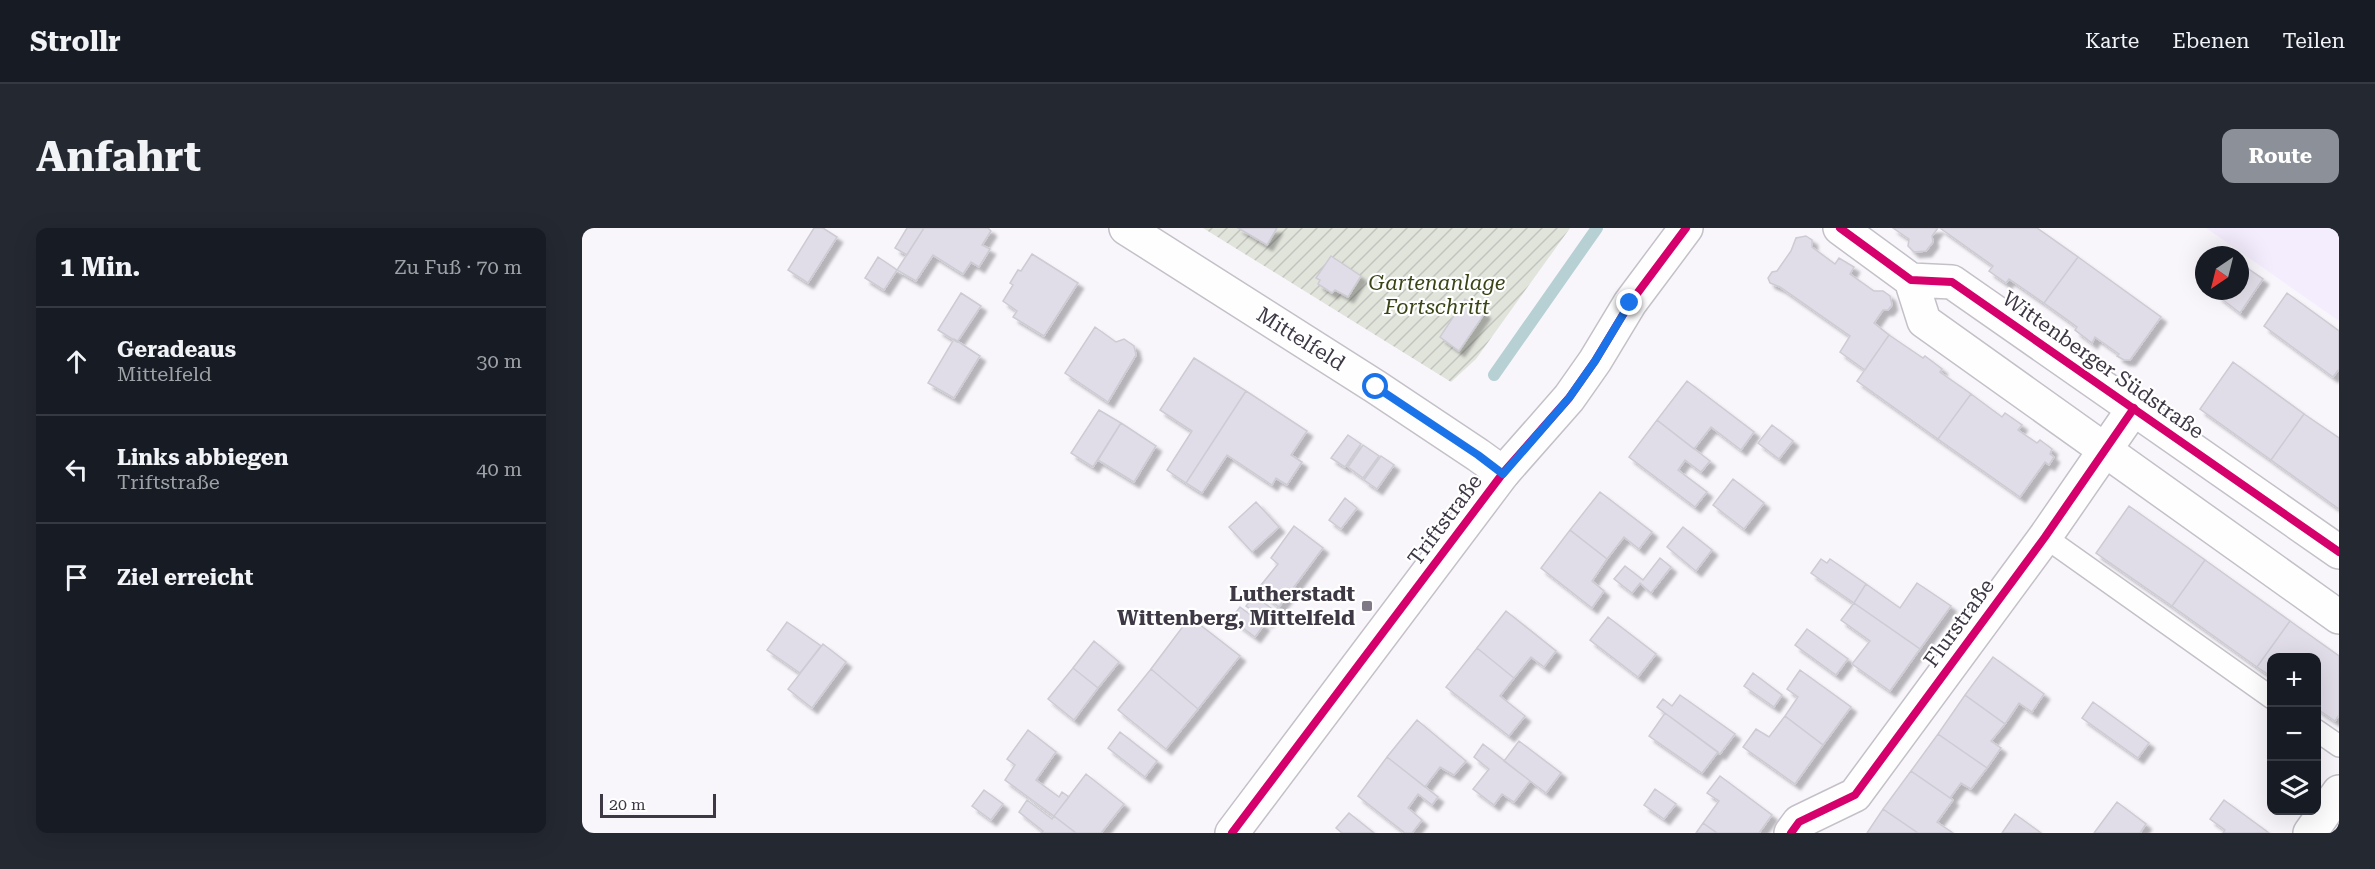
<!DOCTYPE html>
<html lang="de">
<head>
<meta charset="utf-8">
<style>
  :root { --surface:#171b24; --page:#242831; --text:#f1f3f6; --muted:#9ea1a6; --line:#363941; --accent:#8c9099 }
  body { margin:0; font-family:"Roboto Serif",serif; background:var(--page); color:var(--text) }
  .controls { position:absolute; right:18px; bottom:18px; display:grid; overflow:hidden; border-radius:12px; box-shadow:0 6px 24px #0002 }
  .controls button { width:54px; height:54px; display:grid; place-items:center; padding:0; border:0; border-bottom:2px solid var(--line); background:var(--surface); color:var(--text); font:30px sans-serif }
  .compass { position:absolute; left:1613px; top:18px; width:54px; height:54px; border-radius:50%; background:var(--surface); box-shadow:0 6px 24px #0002; rotate:215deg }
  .scale { position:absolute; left:18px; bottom:15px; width:116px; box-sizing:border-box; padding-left:6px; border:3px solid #3e3845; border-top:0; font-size:16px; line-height:21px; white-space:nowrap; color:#3e3845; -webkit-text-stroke:4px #fff; paint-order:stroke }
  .stop { position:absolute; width:18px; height:18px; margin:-14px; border:4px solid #1a73e8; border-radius:50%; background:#fff }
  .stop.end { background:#1a73e8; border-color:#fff; box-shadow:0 2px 6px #0008 }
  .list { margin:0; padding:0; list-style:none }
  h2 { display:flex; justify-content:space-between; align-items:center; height:78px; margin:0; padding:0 24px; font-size:26px }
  h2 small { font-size:20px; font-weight:400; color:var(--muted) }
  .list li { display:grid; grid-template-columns:39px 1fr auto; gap:18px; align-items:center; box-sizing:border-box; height:108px; padding:0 24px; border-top:2px solid var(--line) }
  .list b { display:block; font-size:22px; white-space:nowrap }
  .list p { margin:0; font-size:20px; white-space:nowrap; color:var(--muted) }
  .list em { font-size:20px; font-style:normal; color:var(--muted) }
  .icon { flex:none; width:33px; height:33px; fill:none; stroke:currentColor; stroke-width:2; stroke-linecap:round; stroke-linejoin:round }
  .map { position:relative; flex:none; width:1757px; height:605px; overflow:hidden; border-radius:12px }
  header { display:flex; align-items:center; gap:36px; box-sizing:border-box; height:84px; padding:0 30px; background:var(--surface); border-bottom:2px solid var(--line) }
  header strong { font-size:28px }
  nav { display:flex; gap:33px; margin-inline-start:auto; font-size:21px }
  .intro { display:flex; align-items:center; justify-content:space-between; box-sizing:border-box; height:144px; padding:0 36px }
  h1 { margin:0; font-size:42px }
  .button { padding:15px 27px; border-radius:12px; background:var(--accent); color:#fff; font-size:21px; font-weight:700 }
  main { display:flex; gap:36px; padding:0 36px }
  aside { flex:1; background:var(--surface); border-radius:12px; box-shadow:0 6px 24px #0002 }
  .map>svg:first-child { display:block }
  .built { fill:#f4edfd }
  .garden { fill:url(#garden-furrows) }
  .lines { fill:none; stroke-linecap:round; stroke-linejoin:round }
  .stream { stroke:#b7d0d4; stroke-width:12 }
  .building { fill:#e0dde8; stroke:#cdcbd3; stroke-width:1.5; filter:url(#shadow) }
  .service-casing { stroke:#c4c0c8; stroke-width:24 }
  .minor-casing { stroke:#c4c0c8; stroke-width:36 }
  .secondary-casing { stroke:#c4c0c8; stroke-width:36 }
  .service { stroke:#fefefe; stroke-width:21 }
  .minor { stroke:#fefefe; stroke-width:33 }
  .secondary { stroke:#fefefe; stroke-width:33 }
  .cycleway-casing { stroke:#fff; stroke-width:11 }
  .cycleway { stroke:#d6006c; stroke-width:8 }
  .route { stroke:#1a73e8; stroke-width:8 }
  .poi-dot { fill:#7f7a85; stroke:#fff; stroke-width:2 }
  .labels { text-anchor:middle; stroke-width:4.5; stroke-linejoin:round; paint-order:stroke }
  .park-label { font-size:21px; font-style:italic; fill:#394516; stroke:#fff }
  .street-label { font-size:21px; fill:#3e3845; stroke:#fff }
  .poi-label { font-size:21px; font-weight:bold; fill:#3e3845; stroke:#fff; text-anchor:end }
</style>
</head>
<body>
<header>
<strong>Strollr</strong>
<nav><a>Karte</a><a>Ebenen</a><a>Teilen</a></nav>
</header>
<div class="intro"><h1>Anfahrt</h1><a class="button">Route</a></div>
<main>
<aside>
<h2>1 Min.<small>Zu Fuß · 70 m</small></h2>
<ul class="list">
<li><svg class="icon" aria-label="ahead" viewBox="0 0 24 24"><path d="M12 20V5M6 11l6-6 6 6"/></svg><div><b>Geradeaus</b><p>Mittelfeld</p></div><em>30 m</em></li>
<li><svg class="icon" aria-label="left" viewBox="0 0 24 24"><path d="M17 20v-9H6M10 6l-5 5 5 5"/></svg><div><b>Links abbiegen</b><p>Triftstraße</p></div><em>40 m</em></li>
<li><svg class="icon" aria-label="arrive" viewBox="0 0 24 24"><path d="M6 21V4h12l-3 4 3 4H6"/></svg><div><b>Ziel erreicht</b></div></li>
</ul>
</aside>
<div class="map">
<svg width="1757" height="605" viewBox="0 0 1757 605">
  <defs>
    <pattern id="garden-furrows" width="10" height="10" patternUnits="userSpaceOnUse" patternTransform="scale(1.5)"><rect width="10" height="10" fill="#e1e4db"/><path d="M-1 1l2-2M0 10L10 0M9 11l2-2" fill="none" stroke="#c2c4bd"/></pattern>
    <filter id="shadow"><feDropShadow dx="5.5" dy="5.5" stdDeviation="1.5" flood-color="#0004"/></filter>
  </defs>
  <rect width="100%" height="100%" fill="#f8f6fb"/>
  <path class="built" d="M 1624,0 L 1757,0 L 1757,93 Z"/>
  <path class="garden" d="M 621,0 L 988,0 L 894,131 L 869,154 Z"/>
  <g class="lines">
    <path class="stream" d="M 912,147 L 1015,0"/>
  </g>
  <path class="building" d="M 232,0 L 241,0 L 255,9 L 226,55 L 206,42 Z
    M 325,0 L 342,0 L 325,27 L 313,20 Z
    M 342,0 L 406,0 L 409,3 L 400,17 L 408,21 L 397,39 L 389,34 L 381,46 L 351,27 L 334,53 L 315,42 Z
    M 656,0 L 695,0 L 685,17 Z
    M 1311,0 L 1356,0 L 1350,8 L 1351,14 L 1344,23 L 1332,24 L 1326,18 L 1327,11 Z
    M 1358,0 L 1455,0 L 1496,29 L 1462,75 L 1427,51 L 1424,55 L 1407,43 L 1411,38 Z
    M 1224,8 L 1230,12 L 1230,19 L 1253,36 L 1257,30 L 1272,39 L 1268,46 L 1292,63 L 1301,63 L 1308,68 L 1310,77 L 1306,82 L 1301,82 L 1292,95 L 1307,107 L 1283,142 L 1258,124 L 1268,108 L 1198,59 L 1188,55 L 1186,50 L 1190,44 L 1195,43 L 1209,23 L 1214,10 Z
    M 450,26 L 496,55 L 462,108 L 431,89 L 435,83 L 421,73 L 431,57 L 428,55 L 436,42 L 439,43 Z
    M 749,28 L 779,48 L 766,69 L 753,62 L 750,65 L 736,56 L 738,52 L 734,50 Z
    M 296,29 L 315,42 L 302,62 L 283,50 Z
    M 1496,29 L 1579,89 L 1548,132 L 1542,132 L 1535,128 L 1537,126 L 1513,109 L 1510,115 L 1493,102 L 1495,99 L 1462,75 Z
    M 1658,35 L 1681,51 L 1658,85 L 1635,67 L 1638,63 L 1658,63 Z
    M 379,65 L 399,78 L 375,114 L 356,102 Z
    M 1705,65 L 1757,103 L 1757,141 L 1751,149 L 1682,98 Z
    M 883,71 L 903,85 L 877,123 L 858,109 Z
    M 513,99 L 534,114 L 542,111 L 552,118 L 554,127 L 526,174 L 483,145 Z
    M 1307,107 L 1341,130 L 1343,128 L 1360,141 L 1358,144 L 1389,166 L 1356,211 L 1275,153 Z
    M 372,111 L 398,128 L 372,170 L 346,155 Z
    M 612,130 L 664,163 L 604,255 L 585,242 L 610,203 L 578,182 Z
    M 1651,134 L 1722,186 L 1689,232 L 1618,181 Z
    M 1105,153 L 1172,204 L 1159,222 L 1129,199 L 1112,221 L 1075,192 Z
    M 664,163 L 725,203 L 709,227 L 720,234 L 705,257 L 694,250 L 690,257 L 645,227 L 620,265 L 604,255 Z
    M 1389,166 L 1420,189 L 1423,185 L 1440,197 L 1436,202 L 1455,215 L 1458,212 L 1470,221 L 1468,226 L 1472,229 L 1467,237 L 1463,234 L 1438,269 L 1356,211 Z
    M 517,182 L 539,195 L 511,239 L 489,225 Z
    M 1722,186 L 1757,210 L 1757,281 L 1689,232 Z
    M 1075,192 L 1128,233 L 1119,244 L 1103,232 L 1096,242 L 1125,264 L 1113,279 L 1047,229 Z
    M 539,195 L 574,218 L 552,254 L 516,232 Z
    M 1190,197 L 1211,213 L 1197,231 L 1176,215 Z
    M 766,207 L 779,216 L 763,239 L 749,230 Z
    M 781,217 L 797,228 L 781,250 L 766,239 Z
    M 799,228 L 812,237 L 795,261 L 782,252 Z
    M 1151,251 L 1182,275 L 1162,301 L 1131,277 Z
    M 1018,264 L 1070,304 L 1057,321 L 1042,309 L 1025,331 L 988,302 Z
    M 763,270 L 775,280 L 759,301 L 747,292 Z
    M 674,274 L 697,299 L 670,324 L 647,299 Z
    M 1547,278 L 1623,332 L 1590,378 L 1514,325 Z
    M 712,298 L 741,320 L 697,379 L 675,362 L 696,336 L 689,330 Z
    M 1101,299 L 1130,322 L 1114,343 L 1085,319 Z
    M 988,302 L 1025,331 L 1010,353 L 1022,363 L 1010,380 L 959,340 Z
    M 1078,330 L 1089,339 L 1069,365 L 1058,355 L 1050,365 L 1032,351 L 1043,338 L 1061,352 Z
    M 1239,331 L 1245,335 L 1248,331 L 1284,356 L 1272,375 L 1229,345 Z
    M 1623,332 L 1708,393 L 1675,439 L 1590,378 Z
    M 1335,355 L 1369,378 L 1338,421 L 1272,375 L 1284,356 L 1318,380 Z
    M 672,367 L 694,384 L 685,394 L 664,378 Z
    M 1272,375 L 1338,421 L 1308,463 L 1270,436 L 1288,413 L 1259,392 Z
    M 658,379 L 682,397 L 673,409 L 649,391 Z
    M 924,383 L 974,423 L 962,439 L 949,429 L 932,450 L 895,420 Z
    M 608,389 L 658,428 L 616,481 L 569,441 Z
    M 1026,389 L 1074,426 L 1056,449 L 1008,412 Z
    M 1708,393 L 1757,428 L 1757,487 L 1753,493 L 1734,480 L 1734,430 L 1690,430 L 1690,449 L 1675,439 Z
    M 205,394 L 239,418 L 218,445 L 185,422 Z
    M 1225,401 L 1266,431 L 1254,447 L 1213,417 Z
    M 512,413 L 537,434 L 516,460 L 491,440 Z
    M 241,416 L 264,434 L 230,480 L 206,461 Z
    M 895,420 L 932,450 L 918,468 L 943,488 L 927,508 L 864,459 Z
    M 1411,429 L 1462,466 L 1450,484 L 1437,475 L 1423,496 L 1383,467 Z
    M 491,440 L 516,460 L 492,492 L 466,471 Z
    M 569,441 L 616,481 L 584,521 L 536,482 Z
    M 1218,442 L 1269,479 L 1241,517 L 1203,488 L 1216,469 L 1205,461 Z
    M 1171,445 L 1200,467 L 1192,479 L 1162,458 Z
    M 1098,467 L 1153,506 L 1138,526 L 1075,479 L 1081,471 L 1090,478 Z
    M 1383,467 L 1423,496 L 1409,513 L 1419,520 L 1405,540 L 1356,506 Z
    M 1511,474 L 1567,515 L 1556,530 L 1500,490 Z
    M 1083,485 L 1136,524 L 1120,545 L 1067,508 Z
    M 1203,488 L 1241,517 L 1213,556 L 1161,519 L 1174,501 L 1187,509 Z
    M 835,492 L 884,533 L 872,547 L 858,539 L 843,559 L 805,529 Z
    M 446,502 L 474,524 L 454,552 L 477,569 L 480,564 L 487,569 L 472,588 L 423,552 L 433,537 L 425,531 Z
    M 538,504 L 575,533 L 563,549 L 526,520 Z
    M 1356,506 L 1405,540 L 1389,561 L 1379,555 L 1368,570 L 1329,543 Z
    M 937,513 L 979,545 L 964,565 L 922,533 Z
    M 901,516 L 948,553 L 932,574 L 920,566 L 912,577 L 891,561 L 907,541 L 892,529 Z
    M 805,529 L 856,569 L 850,577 L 836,566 L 826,580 L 840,592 L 830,605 L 823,605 L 776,568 Z
    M 1329,543 L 1371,572 L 1355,594 L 1371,605 L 1336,605 L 1301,581 Z
    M 504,546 L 542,576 L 519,605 L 494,605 L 472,588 Z
    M 1138,548 L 1190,587 L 1177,605 L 1135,605 L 1121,595 L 1137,573 L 1125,565 Z
    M 1073,561 L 1094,576 L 1082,591 L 1062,577 Z
    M 402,562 L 421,576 L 409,592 L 390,578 Z
    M 445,572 L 470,591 L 472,588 L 494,605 L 459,605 L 461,603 L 437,584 Z
    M 1642,572 L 1687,605 L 1641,605 L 1643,602 L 1628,591 Z
    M 1535,574 L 1564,596 L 1558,605 L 1512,605 Z
    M 1301,581 L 1336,605 L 1285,605 Z
    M 767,585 L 792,605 L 760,605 L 754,600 Z
    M 1433,586 L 1459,605 L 1420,605 Z
    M 1121,595 L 1135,605 L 1114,605 Z"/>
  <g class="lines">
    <g class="service-casing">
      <path id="service" d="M 1463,309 L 1690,470
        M 1734,502 L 1757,518"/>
    </g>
    <g class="minor-casing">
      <path id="minor" d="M 544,0 L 794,159 L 896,227 L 921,245
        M 1258,0 L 1329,52 L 1370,54 L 1757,324
        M 1329,52 L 1342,93 L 1757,389
        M 1209,605 L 1217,594 L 1273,567 L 1463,309 L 1552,180
        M 1728,605 L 1757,564"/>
    </g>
    <g class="secondary-casing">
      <path id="secondary" d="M 650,605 L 921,245 L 987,170 L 1013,133 L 1048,75 L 1104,0"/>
    </g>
    <use href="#service" class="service"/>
    <use href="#minor" class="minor"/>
    <use href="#secondary" class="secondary"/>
    <g class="cycleway-casing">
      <path id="cycleway" d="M 1258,0 L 1329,52 L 1370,54 L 1757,324
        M 650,605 L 921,245 L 987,170 L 1013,133 L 1048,75 L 1104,0
        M 1209,605 L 1217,594 L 1273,567 L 1463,309 L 1552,180"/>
    </g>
    <use href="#cycleway" class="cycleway"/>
  </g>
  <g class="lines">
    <path class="route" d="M 794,159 L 896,227 L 921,246 L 987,170 L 1013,133 L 1048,75"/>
  </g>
  <rect class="poi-dot" x="779" y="372" width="12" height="12" rx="3"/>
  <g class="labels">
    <g class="park-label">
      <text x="855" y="62">Gartenanlage<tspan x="855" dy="24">Fortschritt</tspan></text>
    </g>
    <g class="street-label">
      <text transform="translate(719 111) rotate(32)" y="7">Mittelfeld</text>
      <text transform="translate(1521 137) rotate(35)" y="7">Wittenberger Südstraße</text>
      <text transform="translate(863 292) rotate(-53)" y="7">Triftstraße</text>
      <text transform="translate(1377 395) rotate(-54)" y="7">Flurstraße</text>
    </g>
    <g class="poi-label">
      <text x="773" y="373">Lutherstadt<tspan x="773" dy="24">Wittenberg, Mittelfeld</tspan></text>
    </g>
  </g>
</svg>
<div class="controls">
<button>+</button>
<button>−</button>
<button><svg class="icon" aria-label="layers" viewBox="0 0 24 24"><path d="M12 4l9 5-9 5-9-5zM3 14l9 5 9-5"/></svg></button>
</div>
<svg class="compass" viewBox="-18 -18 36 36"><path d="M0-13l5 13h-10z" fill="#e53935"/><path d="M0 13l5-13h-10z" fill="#9ea1a6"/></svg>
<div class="scale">20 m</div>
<div class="stop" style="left:794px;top:159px"></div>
<div class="stop end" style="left:1048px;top:75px"></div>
</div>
</main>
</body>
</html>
